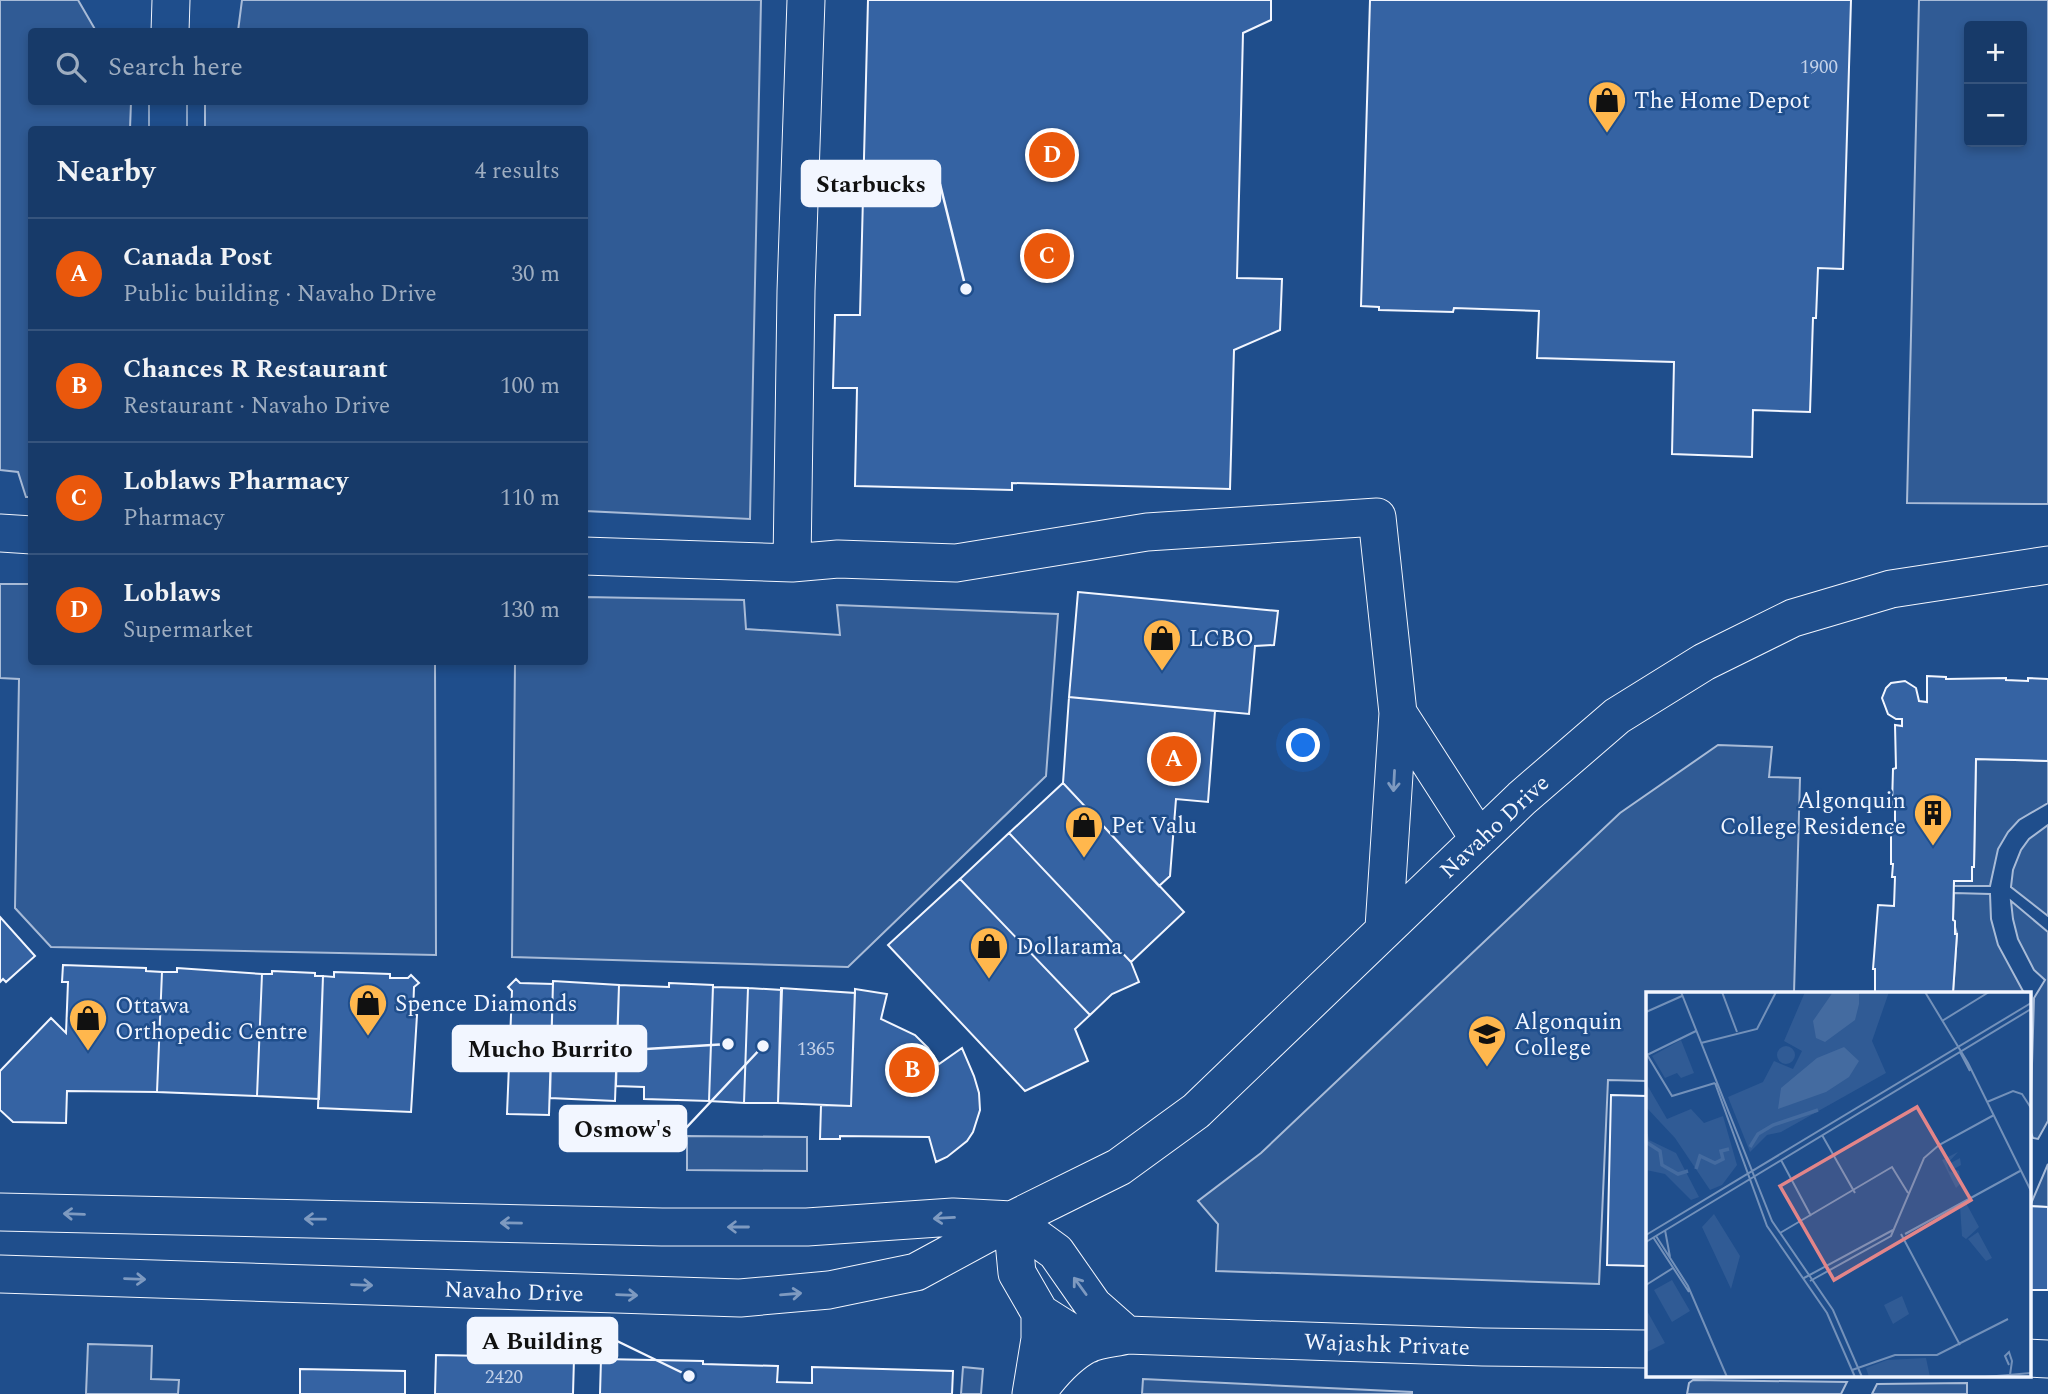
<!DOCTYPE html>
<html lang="en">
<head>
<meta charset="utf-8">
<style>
  :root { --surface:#173a69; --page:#244571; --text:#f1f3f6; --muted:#9eadc0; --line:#36547d; --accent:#ea580c }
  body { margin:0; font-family:Spectral,serif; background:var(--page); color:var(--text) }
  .controls { position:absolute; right:21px; top:21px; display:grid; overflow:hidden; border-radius:7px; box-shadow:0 4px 10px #0003 }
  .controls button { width:63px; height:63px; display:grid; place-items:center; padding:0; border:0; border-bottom:2px solid var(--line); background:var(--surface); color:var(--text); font:35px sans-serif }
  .you { position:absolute; left:1304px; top:746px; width:24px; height:24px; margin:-18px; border:5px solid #fff; border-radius:50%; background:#1a73e8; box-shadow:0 0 0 10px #1a73e833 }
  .badge { display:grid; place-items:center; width:46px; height:46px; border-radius:50%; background:var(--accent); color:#fff; font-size:23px; font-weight:700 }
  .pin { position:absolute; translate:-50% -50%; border:4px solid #fff; box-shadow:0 2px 7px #0006 }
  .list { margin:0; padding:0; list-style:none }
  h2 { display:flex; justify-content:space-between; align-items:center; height:91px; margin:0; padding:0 28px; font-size:30px }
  h2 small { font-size:23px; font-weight:400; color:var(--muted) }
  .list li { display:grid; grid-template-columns:46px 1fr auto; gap:21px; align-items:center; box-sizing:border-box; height:112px; padding:0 28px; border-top:2px solid var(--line) }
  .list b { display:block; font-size:26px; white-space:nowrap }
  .list p { margin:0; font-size:23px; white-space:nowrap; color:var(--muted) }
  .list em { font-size:23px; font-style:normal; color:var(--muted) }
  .icon { flex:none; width:38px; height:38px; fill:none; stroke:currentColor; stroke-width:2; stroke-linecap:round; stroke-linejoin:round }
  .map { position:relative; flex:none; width:2048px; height:1394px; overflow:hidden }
  .search { position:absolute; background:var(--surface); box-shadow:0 4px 10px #0003; left:28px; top:28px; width:560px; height:77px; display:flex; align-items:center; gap:18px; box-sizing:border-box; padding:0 24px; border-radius:7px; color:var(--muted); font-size:26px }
  .panel { position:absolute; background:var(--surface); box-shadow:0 4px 10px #0003; left:28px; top:126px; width:560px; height:539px; border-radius:7px }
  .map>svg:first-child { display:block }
  .built { fill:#305b95; stroke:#a8bbd7; stroke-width:2; fill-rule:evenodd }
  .building { fill:#3563a3; stroke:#f2f6ff; stroke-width:2 }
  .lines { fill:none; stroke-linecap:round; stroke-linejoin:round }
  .minor-casing { stroke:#f2f6ff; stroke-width:39 }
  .minor { stroke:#1f4e8c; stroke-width:37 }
  .oneway { stroke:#7e9ac0 }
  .labels { text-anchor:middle; stroke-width:5; stroke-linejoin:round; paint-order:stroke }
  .number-label { font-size:19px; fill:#c3d1e8 }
  .poi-label { font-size:23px; fill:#f2f6ff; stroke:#1f4e8c; text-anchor:start }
  .street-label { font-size:23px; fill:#f2f6ff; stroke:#1f4e8c }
  .inset-river { fill:none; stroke:#446ba0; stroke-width:3.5 }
  .inset-road { fill:none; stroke:#7391ba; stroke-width:2 }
  .view { fill:#e38589; fill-opacity:0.15; stroke:#e38589; stroke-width:3.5 }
  .inset-edge { fill:none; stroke:#f2f6ff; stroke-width:3.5 }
  .leader { fill:none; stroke:#f2f6ff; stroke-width:2.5 }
  .callout-dot { fill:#f2f6ff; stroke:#1f4e8c; stroke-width:2.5 }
  .callout { fill:#f2f6ff; stroke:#f2f6ff; stroke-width:2.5 }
  .callout-label { font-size:24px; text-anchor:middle; font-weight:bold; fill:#111 }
</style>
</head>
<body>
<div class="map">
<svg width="2048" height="1394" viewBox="0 0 2048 1394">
  <rect width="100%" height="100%" fill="#1f4e8c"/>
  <path class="built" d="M 0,0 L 78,0 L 96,31 L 32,32 L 32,102 L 131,102 L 130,129 L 32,130 L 31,497 L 26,497 L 18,472 L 0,470 Z
    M 242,0 L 761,0 L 750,519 L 585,511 L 584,130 L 205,129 L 205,102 L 584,102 L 584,32 L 238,31 Z
    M 1919,0 L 2048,0 L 2048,504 L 1907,503 ZM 1969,26 L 2022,26 L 2022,142 L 1969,142 Z
    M 0,584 L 31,584 L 32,662 L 435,662 L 436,955 L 51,947 L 15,908 L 19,679 L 0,678 Z
    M 585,597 L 744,600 L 746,629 L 840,635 L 837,605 L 1058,614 L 1046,776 L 848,967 L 512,957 L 515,662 L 584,662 Z
    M 1718,745 L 1772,747 L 1769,777 L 1800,778 L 1794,993 L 1647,993 L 1647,1081 L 1608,1080 L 1599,1284 L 1216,1271 L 1218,1224 L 1198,1201 L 1261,1153 L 1620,813 Z
    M 1976,759 L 2048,761 L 2048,803 L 2019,820 L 2008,832 L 1998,849 L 1990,886 L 1954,886 L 1954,881 L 1972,881 L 1972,867 L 1974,867 Z
    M 2048,825 L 2048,916 L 2011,887 L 2013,870 L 2021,850 L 2029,839 Z
    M 1954,893 L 1990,894 L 1991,919 L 1998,945 L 2024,993 L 1953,993 L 1957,934 L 1953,920 Z
    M 2011,901 L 2048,932 L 2048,1121 L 2038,1139 L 2033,1138 L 2030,1130 L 2034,998 L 2045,980 L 2034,970 L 2018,939 L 2013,919 Z
    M 687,1136 L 807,1137 L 807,1171 L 687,1170 Z
    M 2048,1164 L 2048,1207 L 2030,1206 Z
    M 88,1344 L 152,1346 L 151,1379 L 179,1380 L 178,1394 L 86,1394 Z
    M 963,1367 L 983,1369 L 981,1394 L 961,1394 Z
    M 1143,1379 L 1412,1392 L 1412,1394 L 1142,1394 Z
    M 1693,1380 L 1847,1382 L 1841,1394 L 1687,1394 L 1689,1383 Z
    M 1967,1383 L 1967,1394 L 1872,1394 L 1877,1384 Z"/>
  <path class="building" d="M 868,0 L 1271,0 L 1271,20 L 1243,33 L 1237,278 L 1282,279 L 1280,330 L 1234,350 L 1230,489 L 1012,483 L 1012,490 L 855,486 L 857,388 L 833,388 L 835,315 L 860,315 Z
    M 1370,0 L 1851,0 L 1843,269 L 1818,268 L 1816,318 L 1813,318 L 1810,412 L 1753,410 L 1752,457 L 1672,454 L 1674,362 L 1537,358 L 1539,311 L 1454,308 L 1453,312 L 1379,310 L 1379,307 L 1361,306 Z
    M 1078,592 L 1278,611 L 1274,645 L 1255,646 L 1249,714 L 1069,697 Z
    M 1927,676 L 1946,677 L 1946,679 L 2006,678 L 2006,680 L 2028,681 L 2028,678 L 2048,679 L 2048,761 L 1976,759 L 1974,867 L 1972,867 L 1972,881 L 1954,881 L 1953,920 L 1955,921 L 1955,934 L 1957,934 L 1953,993 L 1956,993 L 1873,993 L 1875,991 L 1875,969 L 1873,969 L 1878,905 L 1894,906 L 1895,877 L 1892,877 L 1893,864 L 1891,864 L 1891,828 L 1895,828 L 1895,805 L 1892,805 L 1893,769 L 1896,768 L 1895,725 L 1902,726 L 1902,719 L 1896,719 L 1888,714 L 1882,698 L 1886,688 L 1891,683 L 1905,681 L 1916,688 L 1919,701 L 1927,702 Z
    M 1069,697 L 1215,711 L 1208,802 L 1176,799 L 1170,876 L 1159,886 L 1063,783 Z
    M 1063,783 L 1184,912 L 1131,962 L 1009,833 Z
    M 1009,833 L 1131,962 L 1139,982 L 1112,994 L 1090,1015 L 960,879 Z
    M 960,879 L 1090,1015 L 1075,1029 L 1088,1061 L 1025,1091 L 888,945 Z
    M 0,917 L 35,956 L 6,982 L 3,979 L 0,982 Z
    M 63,965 L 146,968 L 146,971 L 162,972 L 157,1092 L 67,1091 L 66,1123 L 13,1122 L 0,1110 L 0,1071 L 51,1018 L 66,1033 L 68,982 L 62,982 Z
    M 177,968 L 262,974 L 257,1096 L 157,1092 L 162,972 L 177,972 Z
    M 272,971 L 315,973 L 315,976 L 323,976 L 319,1099 L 257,1096 L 262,974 L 272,974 Z
    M 334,972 L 390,974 L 390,978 L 408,978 L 411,975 L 419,983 L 414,987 L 413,1015 L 417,1015 L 411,1112 L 318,1108 L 323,976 L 334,977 Z
    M 516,979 L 520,983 L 553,984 L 549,1115 L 507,1114 L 512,991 L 508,987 Z
    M 553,981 L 619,985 L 615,1101 L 550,1098 Z
    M 669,983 L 713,985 L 709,1101 L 644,1099 L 644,1087 L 616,1086 L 619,985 L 669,987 Z
    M 713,987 L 748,988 L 744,1103 L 709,1101 Z
    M 748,988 L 782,990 L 778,1103 L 744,1103 Z
    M 781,988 L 855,993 L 851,1106 L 778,1103 Z
    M 855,989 L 887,994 L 881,1019 L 915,1035 L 928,1048 L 939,1064 L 962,1048 L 974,1076 L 979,1093 L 980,1110 L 973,1132 L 967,1141 L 947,1157 L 936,1162 L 929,1137 L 840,1136 L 840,1139 L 820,1139 L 821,1105 L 851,1106 Z
    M 1611,1095 L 1647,1096 L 1647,1266 L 1607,1265 Z
    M 2029,1206 L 2048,1207 L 2048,1290 L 2029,1290 Z
    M 436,1355 L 574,1358 L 573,1394 L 435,1394 Z
    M 601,1359 L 703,1361 L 703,1364 L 778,1366 L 777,1382 L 812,1383 L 812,1367 L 953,1371 L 952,1394 L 600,1394 Z
    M 300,1369 L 405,1371 L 405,1394 L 300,1394 Z"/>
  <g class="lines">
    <g class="minor-casing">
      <path id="minor" d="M 170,32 L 171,0
        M 168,130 L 168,102
        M 0,533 L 32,535
        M 584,556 L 792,563 L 838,559 L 956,563 L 1147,532 L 1377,517 L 1398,713 L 1384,928
        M 792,563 L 796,291 L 806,0
        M 1398,713 L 1479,839
        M 0,1212 L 662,1227 L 807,1227 L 953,1217 L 1012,1220
        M 1012,1220 L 1056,1252 L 1093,1305 L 1127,1335
        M 1012,1220 L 1017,1273 L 1040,1313 L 1089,1344
        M 0,1274 L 740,1298 L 829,1290 L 916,1272 L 1012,1220 L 1119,1167 L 1196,1111 L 1522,798 L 1617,716 L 1704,662 L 1793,618 L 1891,589 L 2048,565
        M 2029,1358 L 2048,1359
        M 1031,1394 L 1040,1339 L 1040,1313
        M 1036,1394 C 1049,1376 1068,1354 1088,1344 C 1099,1339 1115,1338 1127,1335 L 1483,1347 L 1647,1349"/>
    </g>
    <use href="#minor" class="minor"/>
  </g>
  <defs><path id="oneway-shaft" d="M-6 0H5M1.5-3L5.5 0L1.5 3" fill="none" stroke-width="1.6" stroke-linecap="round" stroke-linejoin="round" transform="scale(1.75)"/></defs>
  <g class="oneway">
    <use href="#oneway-shaft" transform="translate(1394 781) rotate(93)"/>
    <use href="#oneway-shaft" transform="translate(74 1214) rotate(-178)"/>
    <use href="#oneway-shaft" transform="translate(944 1218) rotate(177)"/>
    <use href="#oneway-shaft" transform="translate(315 1219) rotate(-179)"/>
    <use href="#oneway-shaft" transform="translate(511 1223) rotate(-179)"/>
    <use href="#oneway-shaft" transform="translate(738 1227) rotate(-180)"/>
    <use href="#oneway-shaft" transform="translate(135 1279) rotate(2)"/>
    <use href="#oneway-shaft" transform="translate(362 1285) rotate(2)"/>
    <use href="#oneway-shaft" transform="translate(1080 1286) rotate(-126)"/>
    <use href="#oneway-shaft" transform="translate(791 1294) rotate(-5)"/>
    <use href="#oneway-shaft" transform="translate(627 1295) rotate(2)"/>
  </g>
  <defs>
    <g id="shop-pin" transform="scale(2.0125)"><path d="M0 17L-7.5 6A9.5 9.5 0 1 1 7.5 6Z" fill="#ffb74d" stroke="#1f4e8c"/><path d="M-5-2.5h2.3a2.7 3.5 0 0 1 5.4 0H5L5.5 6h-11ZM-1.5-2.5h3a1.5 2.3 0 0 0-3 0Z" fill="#111"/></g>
    <g id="building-pin" transform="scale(2.0125)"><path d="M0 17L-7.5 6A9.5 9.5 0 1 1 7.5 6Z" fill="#ffb74d" stroke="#1f4e8c"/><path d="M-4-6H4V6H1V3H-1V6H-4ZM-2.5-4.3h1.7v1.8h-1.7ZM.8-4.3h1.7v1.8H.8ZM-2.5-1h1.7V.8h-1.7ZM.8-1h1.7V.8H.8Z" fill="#111"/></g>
    <g id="university-pin" transform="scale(2.0125)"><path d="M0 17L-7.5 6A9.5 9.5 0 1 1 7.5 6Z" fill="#ffb74d" stroke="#1f4e8c"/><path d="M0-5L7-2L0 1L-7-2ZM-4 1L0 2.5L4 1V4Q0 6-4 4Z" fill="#111"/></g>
  </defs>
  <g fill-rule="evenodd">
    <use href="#shop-pin" x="1607" y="100"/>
    <use href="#shop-pin" x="1162" y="638"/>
    <use href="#building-pin" x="1933" y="813"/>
    <use href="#shop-pin" x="1084" y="825"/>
    <use href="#shop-pin" x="989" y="946"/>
    <use href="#shop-pin" x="368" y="1003"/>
    <use href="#shop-pin" x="88" y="1018"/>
    <use href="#university-pin" x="1487" y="1034"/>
  </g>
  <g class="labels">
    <g class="number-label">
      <text x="1819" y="73">1900</text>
      <text x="816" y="1055">1365</text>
      <text x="504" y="1383">2420</text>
    </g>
    <g class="poi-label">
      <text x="1634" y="108">The Home Depot</text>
      <text x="1189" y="646">LCBO</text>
      <text x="1906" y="808" text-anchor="end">Algonquin<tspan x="1906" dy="26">College Residence</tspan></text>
      <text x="1111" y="833">Pet Valu</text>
      <text x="1016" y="954">Dollarama</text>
      <text x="395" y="1011">Spence Diamonds</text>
      <text x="115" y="1013">Ottawa<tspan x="115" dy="26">Orthopedic Centre</tspan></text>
      <text x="1514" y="1029">Algonquin<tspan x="1514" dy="26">College</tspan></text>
    </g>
    <g class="street-label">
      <text transform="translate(1494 826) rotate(-43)" y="8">Navaho Drive</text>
      <text transform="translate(514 1291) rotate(2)" y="8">Navaho Drive</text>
      <text transform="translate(1387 1344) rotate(2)" y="8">Wajashk Private</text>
    </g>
  </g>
  <g transform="translate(1646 992)">
    <rect width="385" height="385" fill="#1f4e8c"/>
    <path d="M 159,0 L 243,0 L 226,49 L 240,81 L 135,140 L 121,143 L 104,160 L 82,105 L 117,90 L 128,69 L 147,77 L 156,59 L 138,49 ZM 35,48 L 48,81 L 35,86 L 31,81 L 19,86 L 6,64 ZM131 63a9 9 0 1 1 18 0a9 9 0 1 1-18 0ZM 0,91 L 21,127 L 45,117 L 58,131 L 77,124 L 91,173 L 76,193 L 64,198 L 29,146 L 0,115 ZM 0,133 L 3,148 L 30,161 L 53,205 L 45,208 L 19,182 L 0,178 ZM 312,160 L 301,172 L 303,179 L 309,182 L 303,172 L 314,166 L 315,173 L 308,177 L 313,179 L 315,191 L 310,196 L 296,168 ZM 320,211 L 333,235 L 320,247 L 316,244 L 314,214 ZM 68,222 L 94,264 L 85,297 L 56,235 ZM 332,240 L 346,266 L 340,269 L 322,247 ZM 26,288 L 44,319 L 26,330 L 8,298 ZM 256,304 L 263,322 L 247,332 L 238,313 ZM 0,317 L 19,351 L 1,360 L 0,358 ZM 280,366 L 284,385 L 223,385 L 220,376 L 241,368 Z" fill="#305b95"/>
    <path d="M 187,0 L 213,0 L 213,12 L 209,28 L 179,50 L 170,46 L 167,29 ZM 198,55 L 213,69 L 203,85 L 180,100 L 132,117 L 135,96 L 171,66 Z" fill="#446ba0"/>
    <path class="inset-river" d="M 0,142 L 0,150 L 14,159 L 16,173 L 32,182 L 42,179M 104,155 L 112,142 L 127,133 L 172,118M 50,177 L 54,164 L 69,171 L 77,167 L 75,159 L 83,157"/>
    <path class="inset-road" d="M 35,0 L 126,229 L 187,318 L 216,385M 76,0 L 91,40M 279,0 L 322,71 L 385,199M 0,20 L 36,4M 296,29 L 343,0M 55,51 L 111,37 L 130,0M 314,60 L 324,79M 0,61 L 26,104 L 69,91M 1,63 L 50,39M 69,91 L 121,234 L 181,321 L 209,385M 341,110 L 367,99 L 376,102 L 385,116M 176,143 L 209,201M 135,168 L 165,224M 19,238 L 24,265M 134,241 L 246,175 L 262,201M 255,242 L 314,353M 259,242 L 374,179M 0,243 L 385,11M 10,244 L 42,294 L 81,385M 7,245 L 43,300M 0,250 L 385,17M 158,286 L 247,238M 164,289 L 245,244 L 278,166 L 293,153 L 348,123M 0,293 L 27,276M 363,373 L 359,364 L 363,360 L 366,369 L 364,383M 206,378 L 249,363 L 291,363 L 362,327M 339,385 L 385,381"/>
    <path class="view" d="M 271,115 L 325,208 L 188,288 L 134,194 Z"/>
    <rect width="385" height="385" class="inset-edge"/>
  </g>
  <path class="leader" d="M966 289L940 184M728 1044L646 1049M763 1046L686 1128M689 1376L617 1341"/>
  <g class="callout-dot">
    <circle cx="966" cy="289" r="7"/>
    <circle cx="728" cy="1044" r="7"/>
    <circle cx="763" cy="1046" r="7"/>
    <circle cx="689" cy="1376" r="7"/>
  </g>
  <g class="callout">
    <rect x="802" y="161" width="138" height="45" rx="7"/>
    <rect x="453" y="1026" width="193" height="45" rx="7"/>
    <rect x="560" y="1106" width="126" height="45" rx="7"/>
    <rect x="468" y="1318" width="149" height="45" rx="7"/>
  </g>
  <g class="callout-label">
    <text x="871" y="192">Starbucks</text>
    <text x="550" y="1057">Mucho Burrito</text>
    <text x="623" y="1137">Osmow's</text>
    <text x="542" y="1349">A Building</text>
  </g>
</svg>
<div class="controls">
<button>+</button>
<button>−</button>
</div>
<div class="you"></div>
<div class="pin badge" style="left:1174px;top:759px">A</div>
<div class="pin badge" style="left:912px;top:1070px">B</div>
<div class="pin badge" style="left:1047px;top:256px">C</div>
<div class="pin badge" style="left:1052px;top:155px">D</div>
<div class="search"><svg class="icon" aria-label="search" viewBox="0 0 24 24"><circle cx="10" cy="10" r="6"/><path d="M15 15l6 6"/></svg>Search here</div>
<section class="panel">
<h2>Nearby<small>4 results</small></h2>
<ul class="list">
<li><span class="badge">A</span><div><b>Canada Post</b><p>Public building · Navaho Drive</p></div><em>30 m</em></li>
<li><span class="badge">B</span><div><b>Chances R Restaurant</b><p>Restaurant · Navaho Drive</p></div><em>100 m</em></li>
<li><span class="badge">C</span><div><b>Loblaws Pharmacy</b><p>Pharmacy</p></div><em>110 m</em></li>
<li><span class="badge">D</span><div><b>Loblaws</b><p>Supermarket</p></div><em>130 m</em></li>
</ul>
</section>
</div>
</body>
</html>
